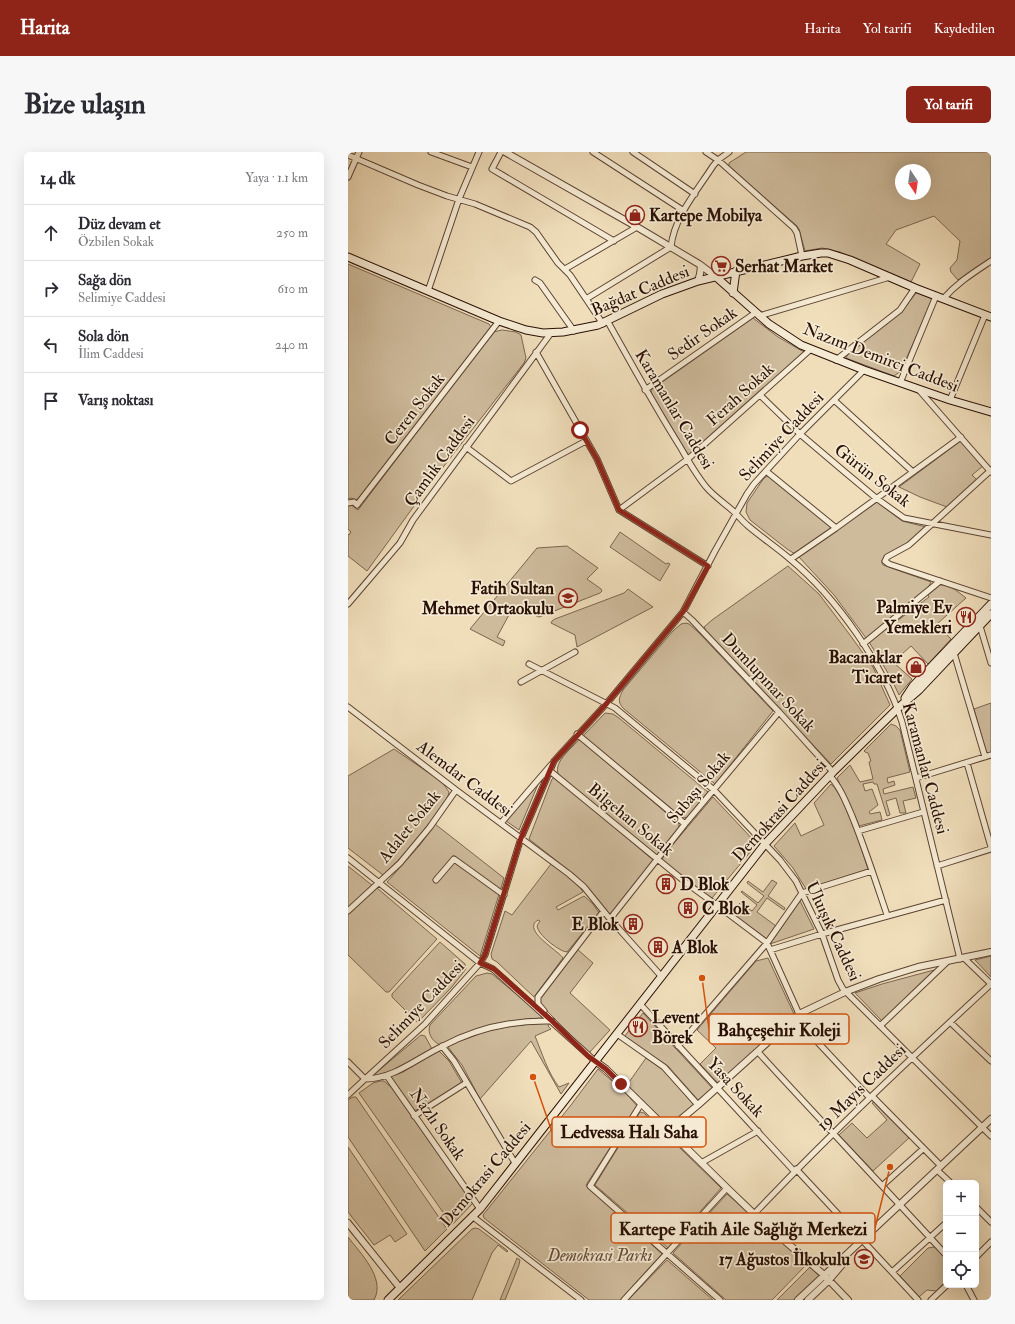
<!DOCTYPE html>
<html lang="tr">
<head>
<meta charset="utf-8">
<style>
  :root { --surface:#fff; --page:#f7f7f7; --text:#2b2b33; --muted:#7c7c81; --line:#e1e1e2; --accent:#8f2418 }
  body { margin:0; font-family:"IM FELL Double Pica",serif; background:var(--page); color:var(--text) }
  .controls { position:absolute; right:12px; bottom:12px; display:grid; overflow:hidden; border-radius:6px; box-shadow:0 4px 16px #0002 }
  .controls button { width:36px; height:36px; display:grid; place-items:center; padding:0; border:0; border-bottom:1px solid var(--line); background:var(--surface); color:var(--text); font:20px sans-serif }
  .compass { position:absolute; left:547px; top:12px; width:36px; height:36px; border-radius:50%; background:var(--surface); box-shadow:0 4px 16px #0002; rotate:167deg }
  .stop { position:absolute; width:12px; height:12px; margin:-9px; border:3px solid #8f2418; border-radius:50%; background:#fff }
  .stop.end { background:#8f2418; border-color:#fff; box-shadow:0 1px 4px #0008 }
  .list { margin:0; padding:0; list-style:none }
  h2 { display:flex; justify-content:space-between; align-items:center; height:52px; margin:0; padding:0 16px; font-size:17px }
  h2 small { font-size:13px; font-weight:400; color:var(--muted) }
  .list li { display:grid; grid-template-columns:26px 1fr auto; gap:12px; align-items:center; box-sizing:border-box; height:56px; padding:0 16px; border-top:1px solid var(--line) }
  .list b { display:block; font-size:15px; white-space:nowrap }
  .list p { margin:0; font-size:13px; white-space:nowrap; color:var(--muted) }
  .list em { font-size:13px; font-style:normal; color:var(--muted) }
  .icon { flex:none; width:22px; height:22px; fill:none; stroke:currentColor; stroke-width:2; stroke-linecap:round; stroke-linejoin:round }
  .map { position:relative; flex:none; width:643px; height:1148px; overflow:hidden; border-radius:6px }
  header { display:flex; align-items:center; gap:24px; box-sizing:border-box; height:56px; padding:0 20px; background:var(--accent); color:#fff }
  header strong { font-size:19px }
  nav { display:flex; gap:22px; margin-inline-start:auto; font-size:14px }
  .intro { display:flex; align-items:center; justify-content:space-between; box-sizing:border-box; height:96px; padding:0 24px }
  h1 { margin:0; font-size:28px }
  .button { padding:10px 18px; border-radius:6px; background:var(--accent); color:#fff; font-size:14px; font-weight:700 }
  main { display:flex; gap:24px; padding:0 24px }
  aside { flex:1; background:var(--surface); border-radius:6px; box-shadow:0 4px 16px #0002 }
  .map>svg:first-child { display:block }
  .green { fill:#cebb9c; stroke:#7c6550; fill-rule:evenodd }
  .lines { fill:none; stroke-linecap:round; stroke-linejoin:round }
  .minor-casing { stroke:#5b4332; stroke-width:7 }
  .tertiary-casing { stroke:#5b4332; stroke-width:8 }
  .secondary-casing { stroke:#290f04; stroke-width:9 }
  .minor { stroke:#f5ead3; stroke-width:5 }
  .tertiary { stroke:#f5ead3; stroke-width:6 }
  .secondary { stroke:#f5ead3; stroke-width:7 }
  .route { stroke:#8f2418; stroke-width:5 }
  .labels { text-anchor:middle; stroke-width:3.5; stroke-linejoin:round; paint-order:stroke }
  .poi-label { font-size:17px; font-weight:bold; fill:#290f04; stroke:#f5ead3; text-anchor:start }
  .street-label { font-size:17px; fill:#290f04; stroke:#f5ead3 }
  .park-label { font-size:17px; font-style:italic; fill:#634b39; stroke:#f5ead3 }
  .leader { fill:none; stroke:#d5520b; stroke-width:1.5 }
  .callout-dot { fill:#d5520b; stroke:#f5ead3; stroke-width:1.5 }
  .callout { fill:#f5ead3; stroke:#d5520b; stroke-width:1.5 }
  .callout-label { font-size:18px; text-anchor:middle; font-weight:bold; fill:#290f04 }
</style>
</head>
<body>
<header>
<strong>Harita</strong>
<nav><a>Harita</a><a>Yol tarifi</a><a>Kaydedilen</a></nav>
</header>
<div class="intro"><h1>Bize ulaşın</h1><a class="button">Yol tarifi</a></div>
<main>
<aside>
<h2>14 dk<small>Yaya · 1.1 km</small></h2>
<ul class="list">
<li><svg class="icon" aria-label="ahead" viewBox="0 0 24 24"><path d="M12 20V5M6 11l6-6 6 6"/></svg><div><b>Düz devam et</b><p>Özbilen Sokak</p></div><em>250 m</em></li>
<li><svg class="icon" aria-label="right" viewBox="0 0 24 24"><path d="M7 20v-9h11M14 6l5 5-5 5"/></svg><div><b>Sağa dön</b><p>Selimiye Caddesi</p></div><em>610 m</em></li>
<li><svg class="icon" aria-label="left" viewBox="0 0 24 24"><path d="M17 20v-9H6M10 6l-5 5 5 5"/></svg><div><b>Sola dön</b><p>İlim Caddesi</p></div><em>240 m</em></li>
<li><svg class="icon" aria-label="arrive" viewBox="0 0 24 24"><path d="M6 21V4h12l-3 4 3 4H6"/></svg><div><b>Varış noktası</b></div></li>
</ul>
</aside>
<div class="map">
<svg width="643" height="1148" viewBox="0 0 643 1148">
  <rect width="100%" height="100%" fill="#f0debb"/>
  <filter id="stains"><feTurbulence type="fractalNoise" baseFrequency=".005" numOctaves="4"/><feColorMatrix values="0 0 0 0 .2 0 0 0 0 .09 0 0 0 0 .02 0 0 0 .5 -.17"/></filter>
  <radialGradient id="worn" r=".72"><stop offset=".6" stop-color="#630" stop-opacity="0"/><stop offset="1" stop-color="#630" stop-opacity=".3"/></radialGradient>
  <path class="green" d="M 398,0 L 643,0 L 643,106 L 610,128 L 603,120 L 602,116 L 609,108 L 612,89 L 586,64 L 548,78 L 538,92 L 572,112 L 563,130 L 492,100 L 474,96 L 457,99 L 451,77 L 449,74 L 381,14 L 381,11 ZM 553,18 L 577,18 L 577,42 L 553,42 Z
    M 0,112 L 141,172 L 143,175 L 9,348 L 3,346 L 0,347 Z
    M 569,140 L 585,146 L 553,219 L 546,224 L 498,206 L 500,202 L 553,160 Z
    M 405,166 L 430,185 L 456,200 L 341,304 L 304,243 L 303,238 Z
    M 154,178 L 168,180 L 173,183 L 178,206 L 176,211 L 82,332 L 19,419 L 0,404 L 0,382 L 1,383 L 3,380 L 0,377 L 0,354 L 2,352 L 10,358 L 145,180 Z
    M 614,288 L 635,314 L 624,323 L 629,328 L 599,355 L 572,345 L 551,335 Z
    M 420,324 L 483,375 L 482,377 L 447,402 L 439,397 L 402,368 L 398,360 L 399,351 L 416,326 Z
    M 529,350 L 554,369 L 578,375 L 554,395 L 536,406 L 534,408 L 534,411 L 535,413 L 583,430 L 580,436 L 518,486 L 486,443 L 451,405 Z
    M 272,380 L 318,412 L 320,411 L 322,412 L 312,429 L 262,395 Z
    M 219,394 L 250,416 L 239,427 L 253,437 L 254,439 L 252,441 L 191,465 L 174,457 L 162,461 L 149,485 L 157,489 L 155,494 L 122,477 L 189,396 Z
    M 440,414 L 471,442 L 502,483 L 525,515 L 542,553 L 483,612 L 358,479 L 356,475 L 364,468 Z
    M 592,433 C 602,432 610,440 618,446 L 589,472 L 603,487 L 580,512 L 563,494 L 545,510 L 564,527 L 551,543 L 543,526 L 521,490 L 581,445 L 580,443 Z
    M 280,437 L 305,455 L 229,495 L 227,483 L 203,471 L 204,469 L 207,467 L 276,441 Z
    M 338,471 L 341,472 L 350,480 L 425,559 L 367,632 L 276,557 C 269,550 271,546 275,538 L 325,479 L 333,472 Z
    M 643,551 L 643,600 L 641,601 L 638,600 L 626,557 Z
    M 257,561 L 265,562 L 271,566 L 360,640 L 340,665 L 335,666 L 235,584 Z
    M 543,572 L 548,574 L 552,578 L 562,620 L 539,626 L 540,631 L 546,629 L 547,633 L 535,637 L 536,642 L 565,635 L 568,646 L 555,649 L 558,661 L 552,661 L 548,646 L 538,649 L 542,663 L 539,664 L 529,632 L 526,632 L 525,630 L 515,632 L 517,639 L 524,637 L 530,653 L 521,660 L 522,662 L 532,660 L 534,668 L 511,674 L 489,626 L 502,613 L 512,630 L 525,627 L 521,610 L 523,609 L 520,601 L 517,600 L 516,599 Z
    M 232,587 L 331,672 L 331,676 L 309,704 L 212,625 C 202,612 224,596 232,587 Z
    M 46,597 L 94,630 L 101,640 C 100,647 94,653 90,659 C 74,682 56,704 35,723 L 0,696 L 0,624 Z
    M 207,625 L 305,708 L 302,714 L 262,763 L 228,724 L 181,687 L 204,627 Z
    M 191,630 L 171,678 L 158,669 Z
    M 483,632 C 499,647 513,696 520,717 L 458,737 L 445,716 L 426,694 L 447,671 L 453,684 L 476,673 L 466,651 Z
    M 365,645 L 409,692 L 364,746 L 356,741 L 314,708 L 316,703 Z
    M 87,672 L 156,726 L 132,804 L 39,730 L 72,693 Z
    M 203,712 C 214,720 228,728 235,740 L 208,755 L 210,758 L 236,744 L 245,752 L 251,761 L 219,800 C 212,800 192,784 190,777 C 188,774 190,772 192,769 L 190,768 C 173,778 211,799 215,806 L 186,845 L 149,810 L 144,807 L 143,802 L 157,759 L 164,763 Z
    M 0,714 L 25,734 L 0,757 Z
    M 424,728 L 429,731 L 420,744 L 437,756 L 436,758 L 419,746 L 409,760 L 428,774 L 419,787 L 383,761 L 392,751 L 404,759 L 409,753 L 393,740 L 394,739 L 410,751 L 416,744 L 399,731 L 400,729 L 415,740 Z
    M 29,736 L 89,787 L 41,840 L 38,840 L 0,803 L 0,762 Z
    M 452,749 L 466,777 L 422,792 Z
    M 92,790 L 117,812 L 118,817 L 103,836 L 71,869 L 69,870 L 44,845 L 44,842 Z
    M 229,797 L 245,811 L 222,841 L 262,878 L 241,901 L 193,853 L 191,848 L 193,843 Z
    M 643,804 L 643,825 L 627,808 Z
    M 420,806 L 446,862 L 370,931 L 352,912 L 368,896 L 349,878 L 408,809 Z
    M 586,818 L 534,869 L 507,841 L 534,832 Z
    M 139,821 L 144,822 L 197,866 C 159,867 125,877 92,893 C 84,889 79,881 82,873 L 128,824 Z
    M 295,861 L 365,937 L 351,949 L 320,914 L 276,885 Z
    M 197,871 L 201,872 L 200,874 L 203,877 L 187,884 C 194,901 200,921 211,935 L 221,931 L 213,942 L 183,889 L 132,947 L 114,913 L 100,895 C 129,878 163,873 197,871 Z
    M 73,883 L 77,884 L 84,897 L 46,918 L 23,925 Z
    M 90,898 L 101,909 L 114,931 L 75,956 L 68,958 L 66,958 L 42,924 L 55,920 Z
    M 298,906 L 315,918 L 346,953 L 321,974 L 279,933 Z
    M 250,917 L 276,939 L 289,954 L 238,1033 L 314,1102 L 272,1148 L 241,1148 L 136,1066 L 135,1063 L 223,953 Z
    M 32,929 L 36,929 L 44,936 L 125,1051 L 104,1073 L 11,941 L 25,931 Z
    M 5,945 L 8,945 L 99,1077 L 77,1099 L 0,985 L 0,948 Z
    M 526,950 L 561,986 L 525,1019 L 491,983 L 504,971 L 519,986 L 539,968 L 524,951 Z
    M 292,960 L 296,961 L 373,1036 L 320,1096 L 247,1033 Z
    M 0,995 L 59,1082 L 47,1090 L 42,1083 L 26,1093 L 0,1060 Z
    M 379,1042 L 459,1112 L 424,1148 L 378,1148 L 325,1101 Z
    M 127,1076 L 131,1077 L 160,1099 L 159,1100 L 150,1093 L 144,1101 L 124,1148 L 50,1148 L 124,1077 Z
    M 0,1085 C 12,1101 38,1126 26,1148 L 0,1148 Z
    M 586,1095 L 590,1096 L 598,1106 L 598,1129 L 588,1139 L 579,1138 L 571,1145 L 552,1124 L 580,1096 Z
    M 169,1106 L 172,1108 L 171,1113 L 157,1148 L 152,1148 Z
    M 319,1108 L 365,1148 L 280,1148 Z
    M 462,1115 L 471,1124 L 471,1126 L 446,1148 L 429,1148 Z"/>
  <g class="lines">
    <g class="minor-casing">
      <path id="minor" d="M 83,0 L 124,15
        M 153,0 L 144,17 L 266,89
        M 245,0 L 336,59
        M 285,0 L 347,42
        M 358,0 L 370,8 L 446,76 L 449,81 L 454,104
        M 0,3 L 70,33 L 99,44 L 127,52 L 182,75 L 188,80 L 210,111 L 222,123 L 255,172
        M 0,25 L 11,0
        M 217,117 L 289,75
        M 187,128 L 192,131 L 226,179
        M 80,139 L 111,47 L 131,0
        M 238,147 L 323,95 C 326,65 349,39 365,14 L 370,8 L 381,0
        M 595,147 C 609,131 625,121 643,109
        M 411,164 L 542,125
        M 260,170 C 283,211 306,253 331,293 C 340,308 348,323 359,336 C 366,344 376,351 384,358 C 390,363 394,369 399,373 C 413,385 428,395 442,407 C 488,445 536,513 554,570 L 612,807
        M 188,200 L 249,307 L 271,358 L 360,414
        M 488,208 L 552,158 L 567,136
        M 552,231 L 588,144
        M 297,238 L 407,161
        M 571,238 L 643,320
        M 412,243 L 452,282 L 498,321 L 528,346 L 556,366 L 643,383
        M 486,248 L 565,320
        M 602,248 L 637,163
        M 118,295 L 163,329 L 238,289
        M 643,318 L 561,393 L 539,405 L 537,409 L 541,412 L 643,446
        M 418,319 L 488,376
        M 0,351 L 6,350 L 9,353 L 151,169
        M 271,358 L 340,307 L 463,197
        M 443,407 L 488,376 L 613,285
        M 0,452 L 52,391 L 65,368 L 203,181
        M 335,460 L 344,468 L 431,560 L 485,620
        M 632,474 L 643,511
        M 515,492 L 592,429
        M 606,501 L 637,605
        M 181,512 L 267,556 L 366,638 L 432,708 L 448,729 L 474,782 L 490,828 L 495,837 L 643,984
        M 173,530 L 227,500
        M 0,555 L 108,638 L 221,722 L 236,735 L 262,767 L 314,825
        M 229,582 L 337,672
        M 619,611 L 643,695
        M 202,619 L 341,733 L 374,757 L 419,791 L 451,862
        M 482,624 C 492,635 498,650 504,664 C 517,696 528,730 539,763
        M 568,626 L 643,603
        M 153,671 L 203,613
        M 510,679 L 575,660
        M 0,706 L 132,811 L 145,817 L 247,909
        M 589,714 L 643,697
        M 88,728 L 106,707 L 156,743
        M 0,759 L 52,711 L 82,675 L 108,638
        M 262,767 L 337,672 L 431,560
        M 422,798 L 474,782 L 598,748
        M 616,806 L 643,832
        M 292,852 L 446,1019
        M 196,859 L 190,852 L 190,845 L 255,760
        M 447,866 L 522,946
        M 602,870 L 643,909
        M 532,874 L 599,810
        M 269,882 L 316,915 L 350,953
        M 94,894 L 106,909 L 167,1011
        M 330,894 L 419,791 L 454,741 L 524,719
        M 410,900 C 472,968 536,1035 598,1103
        M 0,910 L 17,927 L 77,872 L 132,811 L 137,803 L 173,686 L 206,609 L 259,551 L 335,460 L 367,399 L 399,342 L 406,332 L 452,282 L 516,218
        M 39,924 L 132,1057
        M 0,943 L 17,927 C 46,927 69,906 95,894 C 129,876 166,868 204,869
        M 524,944 L 593,1014
        M 293,952 L 242,1034 L 372,1148
        M 66,964 L 118,931
        M 353,1011 L 410,979
        M 448,1017 L 570,1148
        M 589,1018 L 603,1031
        M 535,1033 L 575,997
        M 628,1055 L 643,1070
        M 406,1062 C 482,982 562,907 643,832
        M 124,1064 L 233,1148
        M 628,1105 L 643,1090
        M 544,1120 L 598,1071
        M 618,1133 L 626,1148
        M 276,1148 L 379,1036
        M 583,1148 L 599,1133"/>
    </g>
    <g class="tertiary-casing">
      <path id="tertiary" d="M 157,0 L 289,75 L 351,112 L 367,124
        M 350,129 L 352,122 L 353,114
        M 247,909 L 258,917 L 379,1036 L 406,1062 L 476,1123 L 500,1148
        M 320,978 L 350,953 L 451,862 L 497,840 L 531,827 L 570,815 L 643,800
        M 0,1071 L 52,1136
        M 450,1148 L 643,967
        M 460,1148 L 481,1128 L 498,1108"/>
    </g>
    <g class="secondary-casing">
      <path id="secondary" d="M 0,105 L 151,169 L 178,178 L 195,181 L 215,180 L 250,173 L 314,142 L 350,129 L 454,104 L 473,101 L 480,101 L 502,108 L 567,136 L 643,165
        M 367,124 L 421,172 L 453,193 L 516,218 L 602,248 L 643,260
        M 385,141 L 388,119
        M 557,546 L 565,534 L 643,452
        M 40,1148 L 132,1057 L 417,692 L 485,620 L 550,556 L 571,538 L 643,462"/>
    </g>
    <use href="#minor" class="minor"/>
    <use href="#tertiary" class="tertiary"/>
    <use href="#secondary" class="secondary"/>
  </g>
  <g class="lines">
    <path class="route" d="M 232,278 L 249,307 L 271,358 L 360,414 L 335,460 L 259,551 L 206,609 L 173,686 L 137,803 L 132,811 L 146,817 L 204,869 L 240,904 L 258,917 L 273,932"/>
  </g>
  <defs>
    <g id="shop-ring" transform="scale(1)"><circle r="9.5" fill="#f5ead3" stroke="#8f2418" stroke-width="1.5"/><path d="M-5-2.5h2.3a2.7 3.5 0 0 1 5.4 0H5L5.5 6h-11ZM-1.5-2.5h3a1.5 2.3 0 0 0-3 0Z" fill="#8f2418"/></g>
    <g id="supermarket-ring" transform="scale(1)"><circle r="9.5" fill="#f5ead3" stroke="#8f2418" stroke-width="1.5"/><path d="M-6-5.5h2.5l.6 2H6L4.5 2H-2.5L-4.4-4H-6ZM-1.5 3.2a1.3 1.3 0 1 0 .1 0ZM3 3.2a1.3 1.3 0 1 0 .1 0Z" fill="#8f2418"/></g>
    <g id="school-ring" transform="scale(1)"><circle r="9.5" fill="#f5ead3" stroke="#8f2418" stroke-width="1.5"/><path d="M0-5L7-2L0 1L-7-2ZM-4 1L0 2.5L4 1V4Q0 6-4 4Z" fill="#8f2418"/></g>
    <g id="restaurant-ring" transform="scale(1)"><circle r="9.5" fill="#f5ead3" stroke="#8f2418" stroke-width="1.5"/><path d="M-5-6h1v4h1v-4h1v4h1v-4h1v5L-1.5 .5V6h-2V.5L-5-1ZM5-6V6H3V1.5H1.5Q1.5-4 5-6Z" fill="#8f2418"/></g>
    <g id="building-ring" transform="scale(1)"><circle r="9.5" fill="#f5ead3" stroke="#8f2418" stroke-width="1.5"/><path d="M-4-6H4V6H1V3H-1V6H-4ZM-2.5-4.3h1.7v1.8h-1.7ZM.8-4.3h1.7v1.8H.8ZM-2.5-1h1.7V.8h-1.7ZM.8-1h1.7V.8H.8Z" fill="#8f2418"/></g>
  </defs>
  <g fill-rule="evenodd">
    <use href="#shop-ring" x="287" y="63"/>
    <use href="#supermarket-ring" x="373" y="114"/>
    <use href="#school-ring" x="220" y="446"/>
    <use href="#restaurant-ring" x="618" y="465"/>
    <use href="#shop-ring" x="568" y="515"/>
    <use href="#building-ring" x="318" y="732"/>
    <use href="#building-ring" x="340" y="756"/>
    <use href="#building-ring" x="285" y="772"/>
    <use href="#building-ring" x="310" y="795"/>
    <use href="#restaurant-ring" x="290" y="875"/>
    <use href="#school-ring" x="516" y="1107"/>
  </g>
  <g class="labels">
    <g class="poi-label">
      <text x="301" y="69">Kartepe Mobilya</text>
      <text x="387" y="120">Serhat Market</text>
      <text x="206" y="442" text-anchor="end">Fatih Sultan<tspan x="206" dy="20">Mehmet Ortaokulu</tspan></text>
      <text x="604" y="461" text-anchor="end">Palmiye Ev<tspan x="604" dy="20">Yemekleri</tspan></text>
      <text x="554" y="511" text-anchor="end">Bacanaklar<tspan x="554" dy="20">Ticaret</tspan></text>
      <text x="332" y="738">D Blok</text>
      <text x="354" y="762">C Blok</text>
      <text x="271" y="778" text-anchor="end">E Blok</text>
      <text x="324" y="801">A Blok</text>
      <text x="304" y="871">Levent<tspan x="304" dy="20">Börek</tspan></text>
      <text x="502" y="1113" text-anchor="end">17 Ağustos İlkokulu</text>
    </g>
    <g class="street-label">
      <text transform="translate(292 138) rotate(-23)" y="6">Bağdat Caddesi</text>
      <text transform="translate(354 181) rotate(-35)" y="6">Sedir Sokak</text>
      <text transform="translate(533 205) rotate(21)" y="6">Nazım Demirci Caddesi</text>
      <text transform="translate(392 242) rotate(-42)" y="6">Ferah Sokak</text>
      <text transform="translate(66 257) rotate(-52)" y="6">Ceren Sokak</text>
      <text transform="translate(327 257) rotate(59)" y="6">Karamanlar Caddesi</text>
      <text transform="translate(433 284) rotate(-47)" y="6">Selimiye Caddesi</text>
      <text transform="translate(91 309) rotate(-54)" y="6">Çamlık Caddesi</text>
      <text transform="translate(525 323) rotate(38)" y="6">Gürün Sokak</text>
      <text transform="translate(421 530) rotate(47)" y="6">Dumlupınar Sokak</text>
      <text transform="translate(578 616) rotate(75)" y="6">Karamanlar Caddesi</text>
      <text transform="translate(117 626) rotate(37)" y="6">Alemdar Caddesi</text>
      <text transform="translate(350 635) rotate(-50)" y="6">Subaşı Sokak</text>
      <text transform="translate(431 658) rotate(-48)" y="6">Demokrasi Caddesi</text>
      <text transform="translate(283 667) rotate(39)" y="6">Bilgehan Sokak</text>
      <text transform="translate(61 674) rotate(-51)" y="6">Adalet Sokak</text>
      <text transform="translate(486 779) rotate(65)" y="6">Uluışık Caddesi</text>
      <text transform="translate(73 852) rotate(-46)" y="6">Selimiye Caddesi</text>
      <text transform="translate(388 935) rotate(47)" y="6">Yasa Sokak</text>
      <text transform="translate(513 935) rotate(-44)" y="6">19 Mayıs Caddesi</text>
      <text transform="translate(90 972) rotate(55)" y="6">Nazlı Sokak</text>
      <text transform="translate(137 1022) rotate(-50)" y="6">Demokrasi Caddesi</text>
    </g>
    <g class="park-label">
      <text x="252" y="1109">Demokrasi Parkı</text>
    </g>
  </g>
  <path class="leader" d="M354 826L361 877M185 925L204 980M542 1015L527 1076"/>
  <g class="callout-dot">
    <circle cx="354" cy="826" r="4"/>
    <circle cx="185" cy="925" r="4"/>
    <circle cx="542" cy="1015" r="4"/>
  </g>
  <g class="callout">
    <rect x="361" y="862" width="140" height="30" rx="4"/>
    <rect x="204" y="965" width="154" height="30" rx="4"/>
    <rect x="263" y="1061" width="264" height="30" rx="4"/>
  </g>
  <g class="callout-label">
    <text x="431" y="884">Bahçeşehir Koleji</text>
    <text x="281" y="986">Ledvessa Halı Saha</text>
    <text x="395" y="1083">Kartepe Fatih Aile Sağlığı Merkezi</text>
  </g>
  <rect width="100%" height="100%" filter="url(#stains)"/>
  <rect width="100%" height="100%" fill="url(#worn)"/>
</svg>
<div class="controls">
<button>+</button>
<button>−</button>
<button><svg class="icon" aria-label="locate" viewBox="0 0 24 24"><circle cx="12" cy="12" r="6"/><path d="M12 2v4M12 18v4M2 12h4M18 12h4"/></svg></button>
</div>
<svg class="compass" viewBox="-18 -18 36 36"><path d="M0-13l5 13h-10z" fill="#e53935"/><path d="M0 13l5-13h-10z" fill="#7c7c81"/></svg>
<div class="stop" style="left:232px;top:278px"></div>
<div class="stop end" style="left:273px;top:932px"></div>
</div>
</main>
</body>
</html>
